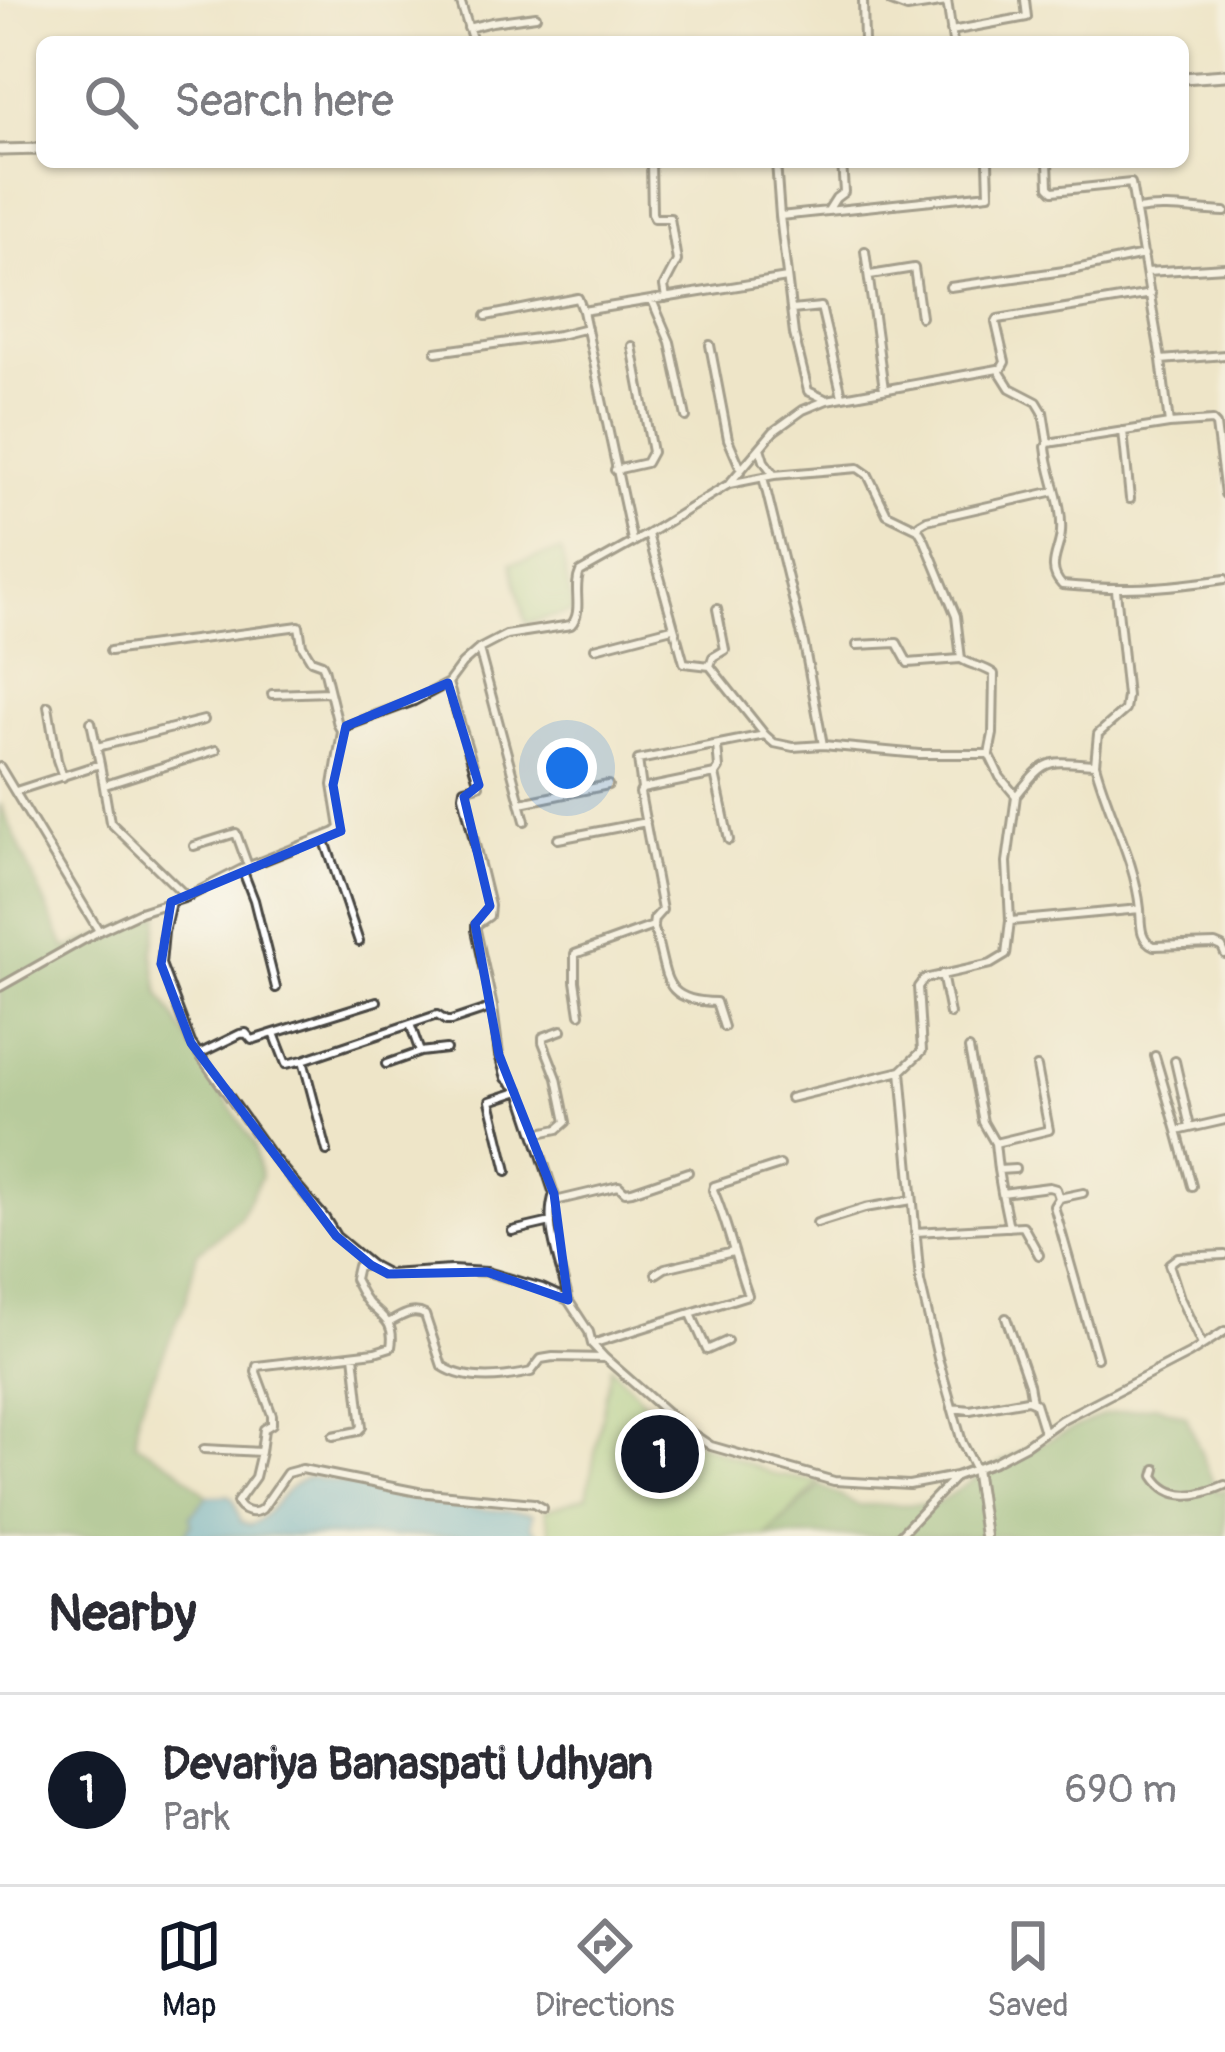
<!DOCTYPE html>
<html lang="en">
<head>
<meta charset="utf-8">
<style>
  :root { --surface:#fff; --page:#f2f2f3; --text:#2b2b33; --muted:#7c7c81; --line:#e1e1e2; --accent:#111827 }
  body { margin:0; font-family:Pangolin,sans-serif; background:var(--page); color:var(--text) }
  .you { position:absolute; left:567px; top:768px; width:42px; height:42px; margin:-30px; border:9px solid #fff; border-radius:50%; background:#1a73e8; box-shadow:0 0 0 18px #1a73e833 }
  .badge { display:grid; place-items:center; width:78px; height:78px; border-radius:50%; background:var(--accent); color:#fff; font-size:39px; font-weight:700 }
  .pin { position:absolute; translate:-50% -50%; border:6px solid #fff; box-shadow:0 3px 12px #0006 }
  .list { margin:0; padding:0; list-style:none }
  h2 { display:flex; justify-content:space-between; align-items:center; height:156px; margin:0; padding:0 48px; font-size:51px }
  h2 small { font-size:39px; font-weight:400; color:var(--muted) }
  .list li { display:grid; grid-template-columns:78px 1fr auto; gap:36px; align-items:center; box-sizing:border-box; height:192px; padding:0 48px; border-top:3px solid var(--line) }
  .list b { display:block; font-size:45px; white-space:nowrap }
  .list p { margin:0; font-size:39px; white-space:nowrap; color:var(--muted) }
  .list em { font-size:39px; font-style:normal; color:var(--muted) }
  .icon { flex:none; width:66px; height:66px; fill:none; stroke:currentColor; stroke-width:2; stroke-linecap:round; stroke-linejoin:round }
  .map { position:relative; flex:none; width:1225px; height:1536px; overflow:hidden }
  .search { position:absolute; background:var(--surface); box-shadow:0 3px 9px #0004; left:36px; right:36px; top:36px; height:132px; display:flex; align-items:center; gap:30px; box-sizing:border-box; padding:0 42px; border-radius:18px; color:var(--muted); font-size:45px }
  .sheet { height:348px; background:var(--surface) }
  nav { display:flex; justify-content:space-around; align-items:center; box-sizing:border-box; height:168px; border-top:3px solid var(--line); background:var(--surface); font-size:33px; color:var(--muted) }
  nav a { display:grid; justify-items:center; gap:6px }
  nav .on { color:var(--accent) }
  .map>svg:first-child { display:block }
  .green { fill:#94c778; stroke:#607952; stroke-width:3 }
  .forest { fill:#77ac68; stroke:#516c4a; stroke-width:3 }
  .water { fill:#4fa8cc; stroke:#3d6a7c; stroke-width:3 }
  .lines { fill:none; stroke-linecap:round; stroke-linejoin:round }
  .minor-casing { stroke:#484743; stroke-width:12 }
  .tertiary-casing { stroke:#484743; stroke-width:14 }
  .primary-casing { stroke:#484743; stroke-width:15 }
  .minor { stroke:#fff; stroke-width:6 }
  .tertiary { stroke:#fff; stroke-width:8 }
  .primary { stroke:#fff; stroke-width:9 }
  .marked { fill:none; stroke:#1d4ed8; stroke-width:9; stroke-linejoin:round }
</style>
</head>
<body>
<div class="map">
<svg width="1225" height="1536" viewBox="0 0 1225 1536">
  <rect width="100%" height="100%" fill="#fdfcf7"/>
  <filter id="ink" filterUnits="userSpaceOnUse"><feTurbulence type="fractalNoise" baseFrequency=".00833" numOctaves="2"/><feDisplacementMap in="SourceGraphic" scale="24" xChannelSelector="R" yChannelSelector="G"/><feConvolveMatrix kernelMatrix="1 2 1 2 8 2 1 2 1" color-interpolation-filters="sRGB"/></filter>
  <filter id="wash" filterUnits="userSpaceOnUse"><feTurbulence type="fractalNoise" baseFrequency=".004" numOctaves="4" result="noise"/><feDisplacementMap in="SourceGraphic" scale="48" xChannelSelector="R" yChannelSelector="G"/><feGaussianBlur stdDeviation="2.7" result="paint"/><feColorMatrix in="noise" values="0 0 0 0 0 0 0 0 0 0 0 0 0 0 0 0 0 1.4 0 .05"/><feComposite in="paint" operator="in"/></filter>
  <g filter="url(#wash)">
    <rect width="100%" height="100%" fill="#eee5c8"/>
    <path class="green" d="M 561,551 L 573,612 L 526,623 L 511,563 Z
      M 611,1366 L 674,1433 L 775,1475 L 820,1482 L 766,1536 L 551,1536 L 545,1510 L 587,1496 Z"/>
    <path class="forest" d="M 0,803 L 66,949 L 160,914 L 153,952 L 159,993 L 254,1144 L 261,1177 L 239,1219 L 197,1253 L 185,1304 L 138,1413 L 135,1443 L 175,1466 L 208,1496 L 190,1515 L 192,1524 L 184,1536 L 0,1536 Z
      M 1156,1405 L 1186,1416 L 1217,1492 L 1225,1489 L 1225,1536 L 766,1536 L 821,1486 L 858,1505 L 936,1504 L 1001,1462 L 1103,1415 Z"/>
    <path class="water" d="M 309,1477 C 353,1483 395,1497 439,1505 C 470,1511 502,1508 533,1514 L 531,1526 L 540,1536 L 184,1536 L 192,1524 L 190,1516 L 208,1496 L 228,1495 L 234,1500 L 241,1522 L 250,1525 C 275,1514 282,1484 309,1477 Z"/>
  </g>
  <g filter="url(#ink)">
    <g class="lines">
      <g class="minor-casing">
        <path id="minor" d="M 460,0 L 473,42
          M 863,0 L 864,42
          M 947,0 L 953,42
          M 891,2 L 907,8 L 947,2
          M 468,28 L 492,22 L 536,16
          M 951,31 L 1027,17 L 1025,0
          M 651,162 L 652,213 L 654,218 L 670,218 L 677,261 L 664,286 L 666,298
          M 776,162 L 780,216 L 794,334 L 808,391 L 827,400 L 998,369 L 1010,388 L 1037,402 L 1043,412 L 1048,443
          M 1048,162 L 1049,187 L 1053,191 L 1131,183 L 1161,360
          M 829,209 L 836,198 L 844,192 L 842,162
          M 1137,210 C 1166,205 1195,211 1225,212
          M 780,216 L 989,194 L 988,162
          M 865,251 L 884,389
          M 1147,272 L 1225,267
          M 870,275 L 914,268 L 921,317
          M 950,287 L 1071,270 L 1144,255
          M 652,300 L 670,342 L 686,417
          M 792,310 L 821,307 L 842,396
          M 486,316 L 578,298 L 583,311
          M 710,345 L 728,439 L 741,469
          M 436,352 L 559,335 L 587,328
          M 1000,371 L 1005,362 L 996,323 L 998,319 L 1151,294
          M 1169,424 L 1161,360 L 1225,355
          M 1123,431 L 1130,499
          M 760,448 L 764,461 L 774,475
          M 615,470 L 646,463 L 652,452 L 632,346
          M 763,477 L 804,644 L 823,745
          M 729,484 L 774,475 L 858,468 L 868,475 L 887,514 L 918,529 L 925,541 L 956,616 L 961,659 C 972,666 984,666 994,674 L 993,734 L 989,754 L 1000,777 L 1016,796 L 1007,862 L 1010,921 L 1006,955 L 991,964 L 924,979 L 918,987 L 922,1051 L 901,1071 L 920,1281 L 938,1358 L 962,1442 L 975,1468
          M 1225,494 L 1216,425 L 1212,421 L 1169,424 L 1048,443 L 1046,447 C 1049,476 1063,503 1061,532 C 1060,552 1045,567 1062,585 C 1123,591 1165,588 1225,579
          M 918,529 L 920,524 L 927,520 L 1055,491
          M 648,534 L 729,484 L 774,431 L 803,410 L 827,400
          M 632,540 L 583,311 L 787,278
          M 857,645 L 897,643 L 908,663 L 960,659
          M 595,648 L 672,628
          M 479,649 L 525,821
          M 110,651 L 299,626 L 302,645 L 311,660 L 322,664 L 324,668 L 338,725 L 342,732
          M 710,666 L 713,657 L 725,650 L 717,609
          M 448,683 L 479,785 L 464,789 L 463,795 L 490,906 L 489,916 L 476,925 L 476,930 L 493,1007 L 499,1055 L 506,1078 L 520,1091 L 554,1194 C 543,1224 561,1266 568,1298
          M 272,694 L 329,692
          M 48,706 L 57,760 L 63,777
          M 97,747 L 204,720
          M 100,764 L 110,822 L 187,897
          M 1095,764 L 1098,734 L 1125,710 L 1127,696 L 1116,590
          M 0,767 L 99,931
          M 715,774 L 729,840
          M 105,785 L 216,750
          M 642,789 L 715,774 L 719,768 L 717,745
          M 16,791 L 100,764 L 91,722
          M 1016,796 C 1047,757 1045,761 1095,764 C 1108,813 1135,859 1140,909
          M 521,803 L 608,785
          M 324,838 L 359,942
          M 558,839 L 646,822
          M 194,846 L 236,833 L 248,866
          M 242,869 L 254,900 L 276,988
          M 171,902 L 164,932 L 161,964 L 191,1043 L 271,1155 L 325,1218 L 336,1236 L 371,1265 L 388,1274 L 451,1270 L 487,1272 L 542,1288 L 568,1300 L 589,1332 L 592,1344 L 605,1358 L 687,1430 L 711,1446 L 834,1481 L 909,1485 L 956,1476
          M 1011,921 L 1140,909 C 1141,923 1139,940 1154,946 L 1215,944 L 1222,947 L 1225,954
          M 942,974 L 950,1014
          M 0,987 L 99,931 L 140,912 L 187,897 L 242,869 L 335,832 L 340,828 L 333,785 L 342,732 L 346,726 L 414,701 L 448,683 L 462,664 L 479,649 L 506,635 L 571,625 C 584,611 572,589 580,572 L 648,534 L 684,663 L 710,666 L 765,735 L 774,743 L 793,747 L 823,745 L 919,754 L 989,754
          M 580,1014 L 575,981 L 575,954 L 653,926
          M 410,1024 L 420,1052
          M 724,1027 L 716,1002 C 658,1001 669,974 653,926 L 654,919 L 662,910 L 640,793 L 642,789 L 638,760 L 765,735
          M 274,1033 L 377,1001
          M 969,1049 L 983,1122 L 995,1143 L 998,1170
          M 199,1054 L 240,1034 L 246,1033 L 252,1040 L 274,1033 L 286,1064 L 303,1060 L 327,1151
          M 1155,1056 L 1177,1131
          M 303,1060 L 437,1015 L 446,1021 L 451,1021 L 493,1007
          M 1175,1061 L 1190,1127
          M 386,1064 L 420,1052 L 446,1049
          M 790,1098 L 901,1071
          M 534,1134 L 558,1129 L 566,1122 L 557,1078 L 543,1042 L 543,1037 L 562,1030
          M 995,1143 L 1049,1130 L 1037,1067
          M 507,1171 L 490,1101 L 520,1091
          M 1192,1186 L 1177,1131 L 1225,1120
          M 1002,1193 L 998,1170 L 1015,1169
          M 1059,1198 L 1054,1206 L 1097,1358
          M 555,1201 L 614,1187 L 619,1186 L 625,1192 L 632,1191 L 688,1172
          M 817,1223 L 865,1208 L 912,1200
          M 1009,1227 L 1002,1193 L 1049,1187 L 1056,1189 L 1059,1198 L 1083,1193
          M 512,1231 L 551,1222
          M 915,1232 L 1023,1226 L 1039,1255
          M 656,1274 L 665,1268 L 733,1252
          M 691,1314 L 707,1350 L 727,1341
          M 1006,1318 L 1029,1384 L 1032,1402
          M 390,1322 C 402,1316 412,1308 425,1315 L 442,1366 C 466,1382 504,1378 531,1372 L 541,1359 L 553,1357 L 605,1358
          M 592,1344 L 748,1295 C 735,1260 728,1224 713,1190 L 714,1186 L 780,1165
          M 1202,1345 L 1180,1298 L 1169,1264 L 1178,1257 L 1225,1255
          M 952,1408 L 970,1410 L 1027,1400 L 1035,1403 L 1044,1432
          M 333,1436 L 358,1431 L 362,1427 L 354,1355
          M 204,1449 L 261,1452 L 264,1429 L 272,1424 L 272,1415 L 256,1372 L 257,1366 L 375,1352 L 391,1347 C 395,1324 385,1319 370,1305 C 362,1297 359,1288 354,1279 L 357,1266 L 368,1266
          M 261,1452 L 255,1477 L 237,1502 C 240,1512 254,1515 262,1509 L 287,1473 L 302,1469 L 418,1492 L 534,1503 L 543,1508
          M 1156,1469 L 1154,1476 C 1171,1503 1200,1496 1225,1485
          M 899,1536 L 956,1476 L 994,1462 L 1026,1445 L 1061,1420 L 1189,1354 L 1225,1331"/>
      </g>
      <g class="tertiary-casing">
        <path id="tertiary" d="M 975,1468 L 985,1536"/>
      </g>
      <g class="primary-casing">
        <path id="primary" d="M 1183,78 L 1225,75
          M 0,150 L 42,149"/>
      </g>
      <use href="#minor" class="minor"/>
      <use href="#tertiary" class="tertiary"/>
      <use href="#primary" class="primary"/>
    </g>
  </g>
  <path d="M0 0H1225V1536H0ZM 448,683 L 479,785 L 464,797 L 490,906 L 475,924 L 499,1055 L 554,1194 L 568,1300 L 487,1272 L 388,1274 L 371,1265 L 336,1236 L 191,1043 L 161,964 L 171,902 L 341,831 L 333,785 L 346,726 Z" fill="#eee5c8" fill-opacity=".55" fill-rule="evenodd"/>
  <path class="marked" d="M 448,683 L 479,785 L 464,797 L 490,906 L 475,924 L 499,1055 L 554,1194 L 568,1300 L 487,1272 L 388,1274 L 371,1265 L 336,1236 L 191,1043 L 161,964 L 171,902 L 341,831 L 333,785 L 346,726 Z"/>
</svg>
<div class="you"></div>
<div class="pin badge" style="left:660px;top:1454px">1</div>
<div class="search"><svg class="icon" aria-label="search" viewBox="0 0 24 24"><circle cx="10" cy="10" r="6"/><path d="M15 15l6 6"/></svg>Search here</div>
</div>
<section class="sheet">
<h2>Nearby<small></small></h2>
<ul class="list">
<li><span class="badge">1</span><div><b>Devariya Banaspati Udhyan</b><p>Park</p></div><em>690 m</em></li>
</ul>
</section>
<nav>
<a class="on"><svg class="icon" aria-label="map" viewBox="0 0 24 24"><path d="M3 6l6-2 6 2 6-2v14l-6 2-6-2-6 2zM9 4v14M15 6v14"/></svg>Map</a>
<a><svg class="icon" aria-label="directions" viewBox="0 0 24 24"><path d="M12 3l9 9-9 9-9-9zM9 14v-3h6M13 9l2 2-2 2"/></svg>Directions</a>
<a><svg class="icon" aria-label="saved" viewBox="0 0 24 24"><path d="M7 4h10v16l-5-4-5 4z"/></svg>Saved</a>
</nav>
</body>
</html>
